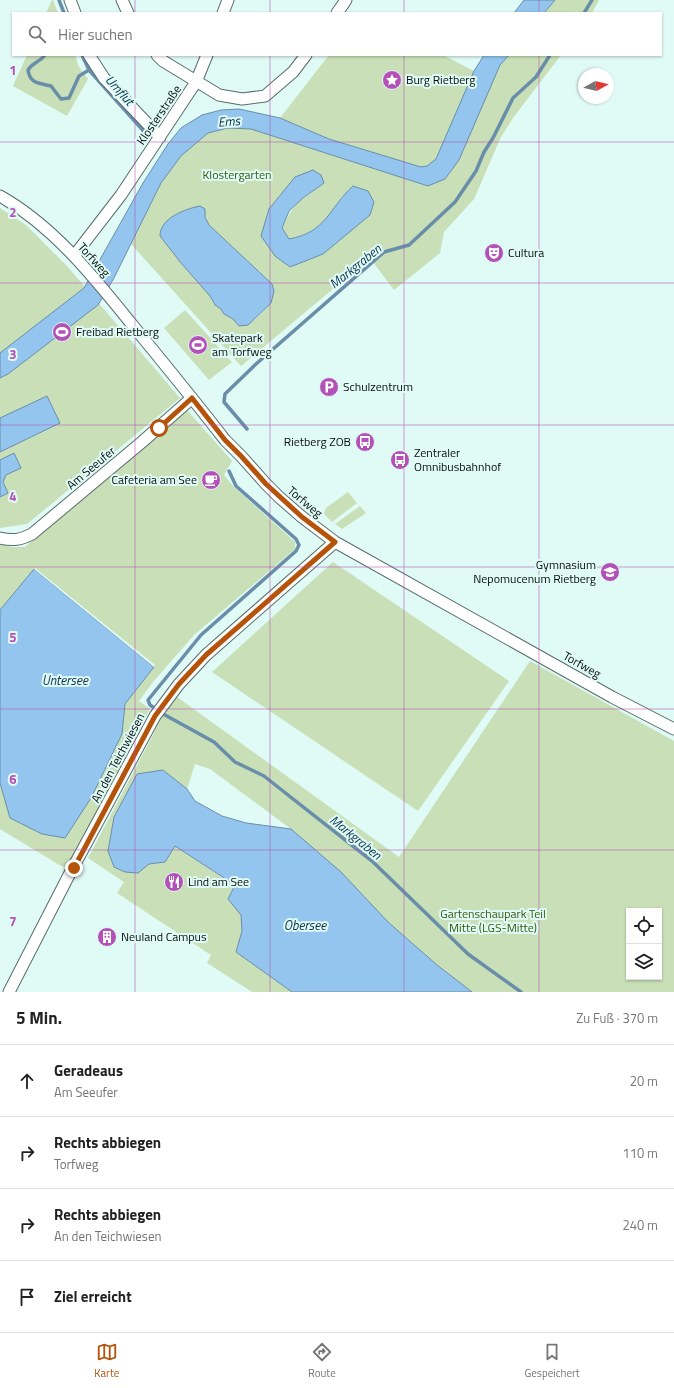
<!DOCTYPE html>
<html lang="de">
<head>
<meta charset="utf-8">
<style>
  :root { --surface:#fff; --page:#f6f6f6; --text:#222; --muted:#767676; --line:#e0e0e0; --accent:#b45309 }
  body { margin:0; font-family:"Titillium Web",sans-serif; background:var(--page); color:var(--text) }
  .controls { position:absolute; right:12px; bottom:12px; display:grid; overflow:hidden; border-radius:0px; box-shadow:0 1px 3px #0004 }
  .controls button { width:36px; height:36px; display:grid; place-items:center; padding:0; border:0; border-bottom:1px solid var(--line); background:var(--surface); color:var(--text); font:20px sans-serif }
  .compass { position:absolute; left:578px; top:68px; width:36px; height:36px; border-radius:50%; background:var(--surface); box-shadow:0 1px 3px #0004; rotate:82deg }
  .stop { position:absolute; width:12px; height:12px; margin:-9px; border:3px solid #b45309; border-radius:50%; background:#fff }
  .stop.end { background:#b45309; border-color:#fff; box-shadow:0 1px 4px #0008 }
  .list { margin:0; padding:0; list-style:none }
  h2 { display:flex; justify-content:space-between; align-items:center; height:52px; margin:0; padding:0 16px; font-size:17px }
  h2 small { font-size:13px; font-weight:400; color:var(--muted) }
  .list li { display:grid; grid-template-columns:26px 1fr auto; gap:12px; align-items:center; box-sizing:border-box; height:72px; padding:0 16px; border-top:1px solid var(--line) }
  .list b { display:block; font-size:15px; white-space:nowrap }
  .list p { margin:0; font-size:13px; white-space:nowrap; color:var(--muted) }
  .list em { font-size:13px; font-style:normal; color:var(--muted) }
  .icon { flex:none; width:22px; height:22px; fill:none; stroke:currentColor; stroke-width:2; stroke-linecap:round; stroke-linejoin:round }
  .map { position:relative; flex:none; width:674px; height:992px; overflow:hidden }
  .search { position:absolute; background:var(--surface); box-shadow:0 1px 3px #0004; left:12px; right:12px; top:12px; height:44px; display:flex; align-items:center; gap:10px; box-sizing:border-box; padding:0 14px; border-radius:0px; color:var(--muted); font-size:15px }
  .sheet { height:340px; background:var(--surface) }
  nav { display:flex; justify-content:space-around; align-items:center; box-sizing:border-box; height:56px; border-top:1px solid var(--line); background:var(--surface); font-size:11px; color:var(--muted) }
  nav a { display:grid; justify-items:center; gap:2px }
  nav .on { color:var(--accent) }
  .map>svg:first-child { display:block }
  .green { fill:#c8dfb7; fill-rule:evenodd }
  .water { fill:#93c5ee; stroke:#698eaa }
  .pier { fill:#e0faf6 }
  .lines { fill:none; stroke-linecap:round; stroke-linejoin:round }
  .stream { stroke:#698eaa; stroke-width:3.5 }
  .minor-casing { stroke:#576d6b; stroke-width:13 }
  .minor { stroke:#fff; stroke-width:11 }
  .route { stroke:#b45309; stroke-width:5 }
  .grid { fill:none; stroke:#b451b8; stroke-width:1; stroke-opacity:0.55 }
  .labels { text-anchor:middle; stroke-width:4; stroke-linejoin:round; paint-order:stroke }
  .poi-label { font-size:12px; fill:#060e0d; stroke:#e0faf6; text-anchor:start }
  .street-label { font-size:12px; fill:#060e0d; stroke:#e0faf6 }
  .park-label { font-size:12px; fill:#35590e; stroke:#e0faf6 }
  .water-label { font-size:13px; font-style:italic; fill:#0b334e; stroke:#e0faf6 }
  .grid-label { font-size:13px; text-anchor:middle; font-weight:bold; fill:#b451b8; stroke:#e0faf6; stroke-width:4; stroke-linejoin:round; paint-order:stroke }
</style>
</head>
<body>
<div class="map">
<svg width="674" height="992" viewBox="0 0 674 992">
  <rect width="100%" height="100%" fill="#e0faf6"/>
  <path class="green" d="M 52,0 L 53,0 L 58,13 L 46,13 Z
    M 555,0 L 599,0 L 592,13 L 544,13 Z
    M 27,55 L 75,55 L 79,67 L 88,79 L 67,116 L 13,86 Z
    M 329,55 L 443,55 L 474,71 L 436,159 L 427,166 L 421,167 L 329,139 L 280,118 Z
    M 509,55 L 561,55 L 513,118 L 501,137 L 474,199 L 444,232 L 440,253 L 394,290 L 370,258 L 241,366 L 131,244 L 161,183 L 181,156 L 208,133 L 228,128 L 251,129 L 428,186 L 500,65 ZM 315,191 C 296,202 291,208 282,229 L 289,239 C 318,233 328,219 343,195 L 323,254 L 290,267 L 269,209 ZM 188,209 L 205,212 L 205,217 L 209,225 L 272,284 C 279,299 254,326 239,326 L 233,319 L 224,314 L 221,309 L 212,302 L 210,296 L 181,263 L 160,236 C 162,221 176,215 188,209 Z
    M 0,208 L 26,225 L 67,266 L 180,398 L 27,524 L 0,528 Z
    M 185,310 L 232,362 L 209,380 L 164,328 Z
    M 187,410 L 232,461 L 224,475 L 234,487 L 295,542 L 295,549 L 194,635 L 153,682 L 139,701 L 150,709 L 70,865 L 65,867 L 61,866 L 0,829 L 0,783 L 10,818 L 65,838 L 91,798 L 122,734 L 125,704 L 154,667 L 34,570 L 0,610 L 0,544 L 12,547 L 25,547 Z
    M 348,492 L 357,503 L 332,522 L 324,514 L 326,508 Z
    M 360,506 L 366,513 L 342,529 L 335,524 Z
    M 333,562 L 509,681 L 418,811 L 212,672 Z
    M 530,661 L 674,741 L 674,992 L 472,992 L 437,965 L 388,922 L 341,872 L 291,829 L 210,769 L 195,764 L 187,789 L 163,770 L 138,873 L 149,864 L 165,862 L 175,846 L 235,886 L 228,899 L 241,915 L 242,931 L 236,952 L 292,992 L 252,992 L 207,963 L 211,955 L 117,893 L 124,882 L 88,858 L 153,735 L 157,724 L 177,697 L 399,857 ZM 629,911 L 659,911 L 659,977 L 629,977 Z"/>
  <path class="water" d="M 524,0 L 555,0 L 544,13 L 514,13 Z
    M 484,55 L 509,55 L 500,65 L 459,160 L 445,179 L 428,186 L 251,129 L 228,128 L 208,133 L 181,156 L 161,183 L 114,278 L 98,305 L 8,374 L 0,378 L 0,353 L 84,288 L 143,183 L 168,144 L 181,128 L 202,115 L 221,110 L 239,109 L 280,118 L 329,139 L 421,167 L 427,166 L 436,159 L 474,71 Z
    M 313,170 L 321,175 L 324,183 L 303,198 L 289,211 L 282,228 L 289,239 C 327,232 328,209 353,186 L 368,191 L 374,202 L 370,215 L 323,254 L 290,267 L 275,256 L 261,236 L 269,209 L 295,177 Z
    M 200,206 L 205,209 L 205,217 L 209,225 L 272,284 L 274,291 L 271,303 L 248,325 L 239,326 L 233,319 L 224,314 L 221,309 L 215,305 L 210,296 L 181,263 L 160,236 C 160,218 185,209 200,206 Z
    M 47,396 L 60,423 L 0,452 L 0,418 Z
    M 14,453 L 21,468 L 6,475 L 3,482 L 8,493 L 0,497 L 0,460 Z
    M 34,569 L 154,667 L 125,704 L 122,734 L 91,798 L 65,838 L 42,834 L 10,818 L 0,783 L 0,610 Z
    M 163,770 L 187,789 L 195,801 L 222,816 L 246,823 L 291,829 L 341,872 L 388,922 L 437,965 L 472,992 L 292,992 L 236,952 L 242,931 L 241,915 L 228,899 L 235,885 L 175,846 L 165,862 L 149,864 L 138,873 L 125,872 L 114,867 L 108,851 L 114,817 L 137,774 Z"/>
  <path class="pier" d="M 35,568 L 155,665 L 154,667 L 34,569 Z"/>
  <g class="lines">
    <path class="stream" d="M 59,0 L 64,13
      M 584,13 L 592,0
      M 45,55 C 39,63 33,62 28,70 C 30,84 39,83 51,86 L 61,99 L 69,98 L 79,76 L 89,70
      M 82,55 L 89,70 L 148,136
      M 247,429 L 224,402 L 225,394 L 256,364 L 384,252 L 409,245 L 455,202 L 476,171 L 484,152 L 493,138 L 513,98 L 536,77 L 550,55
      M 153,707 L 150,705 L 148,700 L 201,635 L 296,551 L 299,545 L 296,539 L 236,486 L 229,471
      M 165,715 L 214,742 L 235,762 L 264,776 L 288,795 L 372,861 L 468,954 L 521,992"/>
    <g class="minor-casing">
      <path id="minor" d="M 70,0 L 75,13
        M 122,0 L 128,13
        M 223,13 L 228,0
        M 337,13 L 346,0
        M 89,55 L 104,78 L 160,137
        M 157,55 L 163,61 L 219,95 L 242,99 L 265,96 L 293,72 L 306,55
        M 0,196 C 53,226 92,275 130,322 C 162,361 194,400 225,440 L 241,456 L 266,484 L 279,497 L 302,517 L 335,542 L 612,697 L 674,729
        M 74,256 L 121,195 L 196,82 L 207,55
        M 0,538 C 13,541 20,540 32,534 L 142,442 L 192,398
        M 9,992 L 69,875 L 155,716 L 179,684 L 206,655 L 335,542"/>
    </g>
    <use href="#minor" class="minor"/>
  </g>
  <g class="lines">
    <path class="route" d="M 74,868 L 155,716 L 179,684 L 206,655 L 335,542 L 302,517 L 266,484 L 241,456 L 225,440 L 192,398 L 159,428"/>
  </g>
  <path class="grid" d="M 135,0 L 135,13M 270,0 L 270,13M 404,0 L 404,13M 539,0 L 539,13M 135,55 L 135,992M 270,55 L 270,992M 404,55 L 404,992M 539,55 L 539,992M 0,142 L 674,142M 0,283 L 674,283M 0,425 L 674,425M 0,567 L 674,567M 0,709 L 674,709M 0,850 L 674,850"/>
  <defs>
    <g id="sight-disc" transform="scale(1)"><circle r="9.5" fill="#b451b8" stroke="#e0faf6"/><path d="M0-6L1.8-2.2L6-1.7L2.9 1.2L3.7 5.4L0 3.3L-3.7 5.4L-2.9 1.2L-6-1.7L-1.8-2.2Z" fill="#fff"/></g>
    <g id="theatre-disc" transform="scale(1)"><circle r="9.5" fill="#b451b8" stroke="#e0faf6"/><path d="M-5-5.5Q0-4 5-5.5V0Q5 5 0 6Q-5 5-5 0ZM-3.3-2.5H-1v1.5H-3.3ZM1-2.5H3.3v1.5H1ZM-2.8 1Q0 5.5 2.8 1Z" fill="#fff"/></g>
    <g id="stadium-disc" transform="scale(1)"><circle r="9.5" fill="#b451b8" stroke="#e0faf6"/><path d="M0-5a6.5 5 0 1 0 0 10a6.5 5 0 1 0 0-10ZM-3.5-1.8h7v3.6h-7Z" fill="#fff"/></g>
    <g id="parking-disc" transform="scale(1)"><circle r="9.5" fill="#b451b8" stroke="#e0faf6"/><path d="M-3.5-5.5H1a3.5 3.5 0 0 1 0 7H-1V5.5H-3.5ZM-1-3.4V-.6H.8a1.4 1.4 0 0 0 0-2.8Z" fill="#fff"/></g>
    <g id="bus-disc" transform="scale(1)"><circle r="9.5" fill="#b451b8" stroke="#e0faf6"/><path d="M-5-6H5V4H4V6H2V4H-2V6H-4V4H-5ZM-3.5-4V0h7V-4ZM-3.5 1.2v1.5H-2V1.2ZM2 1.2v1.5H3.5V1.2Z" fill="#fff"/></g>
    <g id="cafe-disc" transform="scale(1)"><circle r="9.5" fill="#b451b8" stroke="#e0faf6"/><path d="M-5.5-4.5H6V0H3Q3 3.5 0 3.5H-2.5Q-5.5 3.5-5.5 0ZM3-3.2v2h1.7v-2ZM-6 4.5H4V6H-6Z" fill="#fff"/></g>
    <g id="school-disc" transform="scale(1)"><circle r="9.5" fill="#b451b8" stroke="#e0faf6"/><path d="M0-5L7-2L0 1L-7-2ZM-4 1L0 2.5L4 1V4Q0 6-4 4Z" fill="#fff"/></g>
    <g id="restaurant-disc" transform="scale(1)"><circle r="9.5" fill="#b451b8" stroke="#e0faf6"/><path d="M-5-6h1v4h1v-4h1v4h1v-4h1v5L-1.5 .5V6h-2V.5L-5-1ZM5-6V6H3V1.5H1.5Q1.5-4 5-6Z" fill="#fff"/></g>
    <g id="building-disc" transform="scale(1)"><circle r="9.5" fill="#b451b8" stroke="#e0faf6"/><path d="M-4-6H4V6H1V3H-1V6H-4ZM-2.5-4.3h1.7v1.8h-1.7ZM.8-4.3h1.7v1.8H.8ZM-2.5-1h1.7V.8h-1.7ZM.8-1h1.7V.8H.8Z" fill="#fff"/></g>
  </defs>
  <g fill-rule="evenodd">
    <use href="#sight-disc" x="392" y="80"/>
    <use href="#theatre-disc" x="494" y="253"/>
    <use href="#stadium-disc" x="62" y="332"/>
    <use href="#stadium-disc" x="198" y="345"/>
    <use href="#parking-disc" x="329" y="387"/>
    <use href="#bus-disc" x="365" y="442"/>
    <use href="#bus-disc" x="400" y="460"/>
    <use href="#cafe-disc" x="211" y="480"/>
    <use href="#school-disc" x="610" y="572"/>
    <use href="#restaurant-disc" x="174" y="882"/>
    <use href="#building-disc" x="107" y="937"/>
  </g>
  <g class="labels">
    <g class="poi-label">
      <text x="406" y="84">Burg Rietberg</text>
      <text x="508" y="257">Cultura</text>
      <text x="76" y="336">Freibad Rietberg</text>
      <text x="212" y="342">Skatepark<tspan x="212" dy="14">am Torfweg</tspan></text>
      <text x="343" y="391">Schulzentrum</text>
      <text x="351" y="446" text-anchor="end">Rietberg ZOB</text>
      <text x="414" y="457">Zentraler<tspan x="414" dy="14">Omnibusbahnhof</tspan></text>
      <text x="197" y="484" text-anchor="end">Cafeteria am See</text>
      <text x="596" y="569" text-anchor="end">Gymnasium<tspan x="596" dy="14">Nepomucenum Rietberg</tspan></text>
      <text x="188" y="886">Lind am See</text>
      <text x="121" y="941">Neuland Campus</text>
    </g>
    <g class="street-label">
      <text transform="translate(159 115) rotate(-56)" y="4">Klosterstraße</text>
      <text transform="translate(94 260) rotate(48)" y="4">Torfweg</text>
      <text transform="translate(91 468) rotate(-40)" y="4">Am Seeufer</text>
      <text transform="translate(305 502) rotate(40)" y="4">Torfweg</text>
      <text transform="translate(582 665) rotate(29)" y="4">Torfweg</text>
      <text transform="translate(118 758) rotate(-62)" y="4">An den Teichwiesen</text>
    </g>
    <g class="park-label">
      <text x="237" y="179">Klostergarten</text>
      <text x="493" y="918">Gartenschaupark Teil<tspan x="493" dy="14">Mitte (LGS-Mitte)</tspan></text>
    </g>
    <g class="water-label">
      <text transform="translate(120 90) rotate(48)" y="5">Umflut</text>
      <text transform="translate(229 121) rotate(-4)" y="5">Ems</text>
      <text transform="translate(355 266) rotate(-39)" y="5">Markgraben</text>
      <text x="65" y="685">Untersee</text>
      <text transform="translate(356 837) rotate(39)" y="5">Markgraben</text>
      <text x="305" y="930">Obersee</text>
    </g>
  </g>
  <g class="grid-label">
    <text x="13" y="75">1</text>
    <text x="13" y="217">2</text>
    <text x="13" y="359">3</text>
    <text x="13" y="501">4</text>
    <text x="13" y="642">5</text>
    <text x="13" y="784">6</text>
    <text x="13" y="926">7</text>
  </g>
</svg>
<div class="controls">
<button><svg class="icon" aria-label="locate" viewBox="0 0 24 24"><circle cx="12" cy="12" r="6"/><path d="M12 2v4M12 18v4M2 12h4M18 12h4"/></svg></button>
<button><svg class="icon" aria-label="layers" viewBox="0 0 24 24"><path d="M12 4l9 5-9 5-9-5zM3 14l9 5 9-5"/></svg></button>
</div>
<svg class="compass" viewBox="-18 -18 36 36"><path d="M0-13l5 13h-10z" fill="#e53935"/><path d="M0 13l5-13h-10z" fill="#767676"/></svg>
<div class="stop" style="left:159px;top:428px"></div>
<div class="stop end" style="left:74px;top:868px"></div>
<div class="search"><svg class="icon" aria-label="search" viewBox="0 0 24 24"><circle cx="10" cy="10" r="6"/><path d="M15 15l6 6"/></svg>Hier suchen</div>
</div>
<section class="sheet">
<h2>5 Min.<small>Zu Fuß · 370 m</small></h2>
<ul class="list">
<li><svg class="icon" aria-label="ahead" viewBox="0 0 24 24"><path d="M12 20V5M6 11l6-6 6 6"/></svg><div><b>Geradeaus</b><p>Am Seeufer</p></div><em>20 m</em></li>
<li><svg class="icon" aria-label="right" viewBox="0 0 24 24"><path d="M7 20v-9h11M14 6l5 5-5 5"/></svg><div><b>Rechts abbiegen</b><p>Torfweg</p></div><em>110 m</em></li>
<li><svg class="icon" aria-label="right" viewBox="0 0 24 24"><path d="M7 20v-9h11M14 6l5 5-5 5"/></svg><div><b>Rechts abbiegen</b><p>An den Teichwiesen</p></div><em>240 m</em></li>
<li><svg class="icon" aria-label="arrive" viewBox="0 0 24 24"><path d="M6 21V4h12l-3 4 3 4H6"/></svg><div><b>Ziel erreicht</b></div></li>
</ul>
</section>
<nav>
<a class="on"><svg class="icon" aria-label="map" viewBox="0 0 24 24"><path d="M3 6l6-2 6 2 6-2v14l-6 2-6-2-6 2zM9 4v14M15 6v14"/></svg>Karte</a>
<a><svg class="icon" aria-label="directions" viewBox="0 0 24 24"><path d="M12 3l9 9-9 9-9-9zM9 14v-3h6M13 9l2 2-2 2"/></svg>Route</a>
<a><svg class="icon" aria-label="saved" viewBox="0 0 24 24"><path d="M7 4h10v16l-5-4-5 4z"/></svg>Gespeichert</a>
</nav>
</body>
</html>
